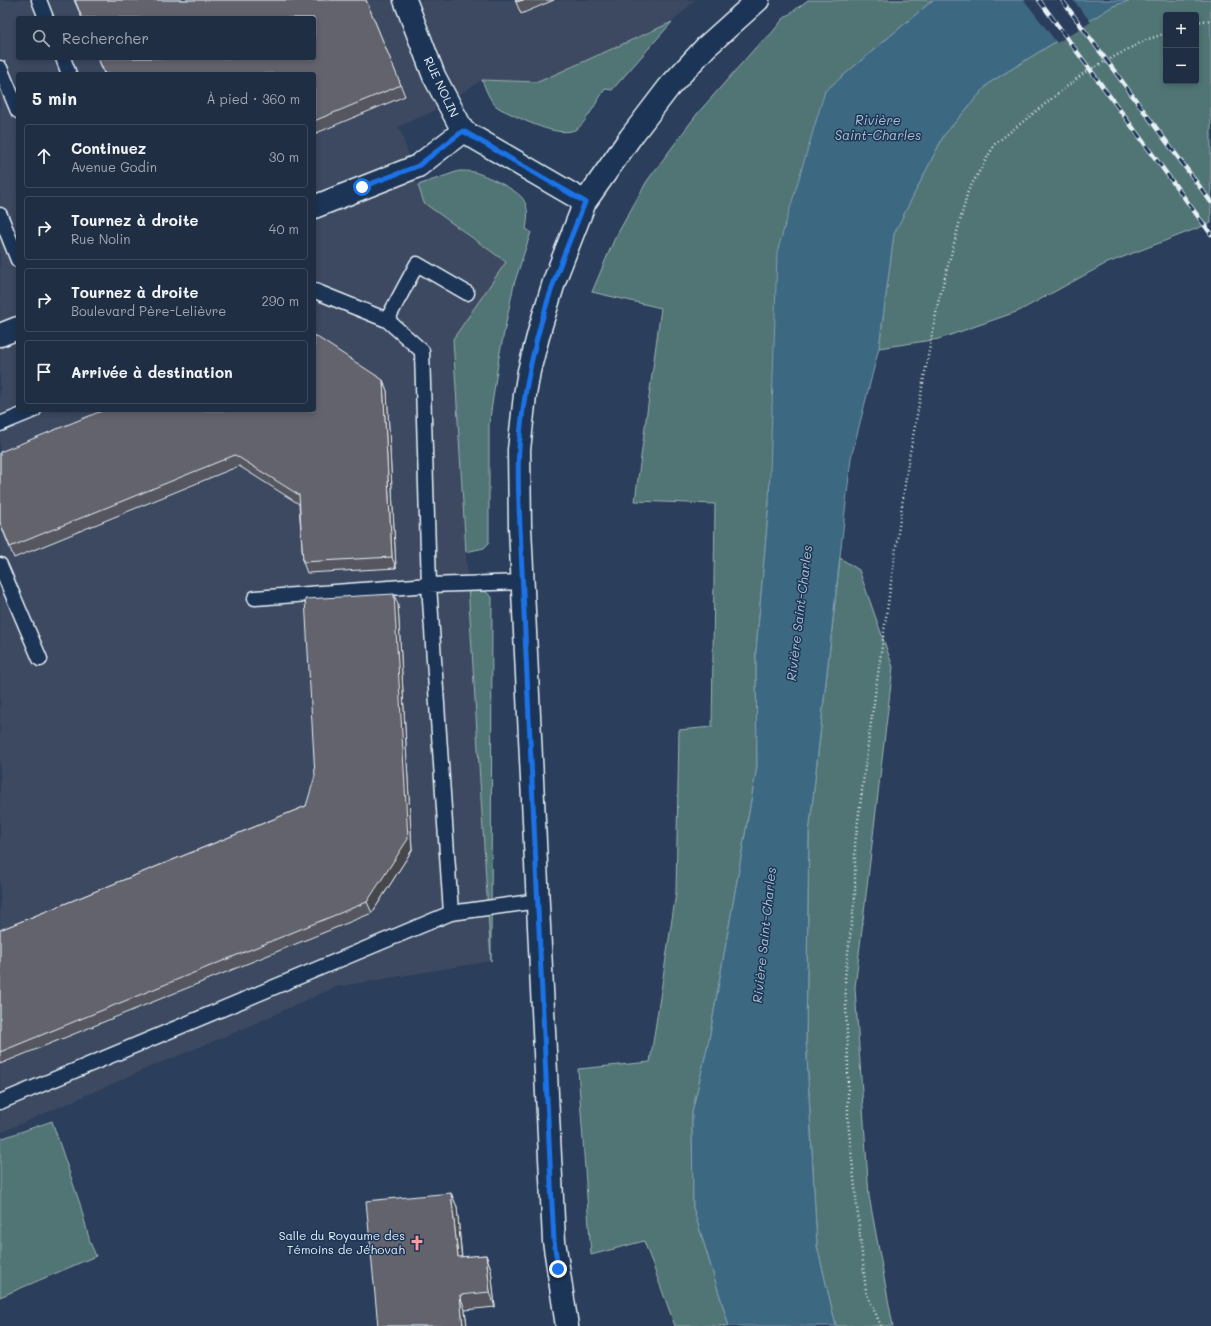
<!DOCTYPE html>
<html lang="fr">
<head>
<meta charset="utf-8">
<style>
  :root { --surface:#202e44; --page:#2d3a4f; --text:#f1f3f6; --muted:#a2a8b2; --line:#3d4a5d }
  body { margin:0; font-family:Mali,sans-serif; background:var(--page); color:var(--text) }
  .controls { position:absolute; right:12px; top:12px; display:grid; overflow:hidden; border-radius:4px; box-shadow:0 2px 6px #0003 }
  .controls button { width:36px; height:36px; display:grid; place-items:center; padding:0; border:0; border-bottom:1px solid var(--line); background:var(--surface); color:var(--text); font:20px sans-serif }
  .stop { position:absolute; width:12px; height:12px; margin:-9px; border:3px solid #1a73e8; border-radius:50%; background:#fff }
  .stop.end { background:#1a73e8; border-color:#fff; box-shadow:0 1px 4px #0008 }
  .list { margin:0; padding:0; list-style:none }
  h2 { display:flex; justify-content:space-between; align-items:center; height:52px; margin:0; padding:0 16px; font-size:17px }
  h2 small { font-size:13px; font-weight:400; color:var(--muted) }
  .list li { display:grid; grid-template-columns:26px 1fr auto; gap:12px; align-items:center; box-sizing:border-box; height:64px; margin:0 8px 8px; padding:0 8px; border:1px solid var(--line); border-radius:4px }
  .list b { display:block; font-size:15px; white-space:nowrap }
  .list p { margin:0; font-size:13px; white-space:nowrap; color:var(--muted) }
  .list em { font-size:13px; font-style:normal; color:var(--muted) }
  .icon { flex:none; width:22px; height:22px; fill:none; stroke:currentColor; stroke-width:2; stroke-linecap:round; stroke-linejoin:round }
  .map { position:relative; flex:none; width:1211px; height:1326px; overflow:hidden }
  .search { position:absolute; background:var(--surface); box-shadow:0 2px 6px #0003; left:16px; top:16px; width:300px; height:44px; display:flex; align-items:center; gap:10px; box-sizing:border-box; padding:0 14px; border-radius:4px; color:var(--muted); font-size:15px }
  .panel { position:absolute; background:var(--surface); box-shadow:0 2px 6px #0003; left:16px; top:72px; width:300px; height:340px; border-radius:4px }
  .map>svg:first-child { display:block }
  .built { fill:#3c4960; fill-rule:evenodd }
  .green { fill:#517474; stroke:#9cb2b6; fill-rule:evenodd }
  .water { fill:#3d6882; stroke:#819fb1 }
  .pier { fill:#2b3e5b }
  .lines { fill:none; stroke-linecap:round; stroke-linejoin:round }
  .lane-casing { stroke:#e8f1f8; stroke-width:17 }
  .secondary-casing { stroke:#e8f1f8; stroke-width:25 }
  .path { stroke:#e8f1f8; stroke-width:2.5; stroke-dasharray:1 3; stroke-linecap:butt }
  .lane { stroke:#1d3557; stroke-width:14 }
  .secondary { stroke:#1d3557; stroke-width:22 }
  .rail-casing { stroke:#e8f1f8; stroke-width:4.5 }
  .rail { stroke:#1d3557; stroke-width:3; stroke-dasharray:9; stroke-linecap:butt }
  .wall { fill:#55565e; stroke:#e8f1f8 }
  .shaded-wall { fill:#45464c; stroke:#e8f1f8 }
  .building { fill:#63646d; stroke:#e8f1f8 }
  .route { stroke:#1a73e8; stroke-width:5 }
  .labels { text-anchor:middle; stroke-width:3; stroke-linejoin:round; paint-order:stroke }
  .street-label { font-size:12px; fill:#e8f1f8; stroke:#1d3557 }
  .poi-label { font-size:12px; fill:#e8f1f8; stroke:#1d3557; text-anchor:end }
  .water-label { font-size:13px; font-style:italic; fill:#acc1cf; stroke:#1d3557 }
</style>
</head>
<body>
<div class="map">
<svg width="1211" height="1326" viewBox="0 0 1211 1326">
  <rect width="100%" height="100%" fill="#2b3e5b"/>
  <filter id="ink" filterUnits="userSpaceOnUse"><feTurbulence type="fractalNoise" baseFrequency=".025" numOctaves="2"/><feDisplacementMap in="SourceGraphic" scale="8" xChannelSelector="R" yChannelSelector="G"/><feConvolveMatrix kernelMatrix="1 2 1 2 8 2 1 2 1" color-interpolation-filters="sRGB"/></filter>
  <g filter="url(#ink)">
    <path class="built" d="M 0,0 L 695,0 L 672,22 L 538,82 L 482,80 L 430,113 L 399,126 L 424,203 L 506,262 L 453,340 L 491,961 L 335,987 L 234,1033 L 155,1065 L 0,1133 ZM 18,18 L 314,18 L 314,58 L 18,58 ZM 18,74 L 314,74 L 314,410 L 18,410 Z"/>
    <path class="green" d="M 808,0 L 933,0 L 825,91 L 769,503 L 756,651 L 757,767 L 709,1040 L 692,1113 L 693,1207 L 729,1326 L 675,1326 L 644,1241 L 591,1255 L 578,1069 L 650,1062 L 676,893 L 679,730 L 712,727 L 715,504 L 635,501 L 661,308 L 592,292 L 614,240 L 647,181 L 697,114 L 756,47 L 771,34 L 783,19 Z
      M 1131,0 L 1211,0 L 1211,223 L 1105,264 L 1019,311 L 939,339 L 879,348 L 894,233 L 944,135 L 989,83 L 1113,6 ZM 1166,15 L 1196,15 L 1196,81 L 1166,81 Z
      M 672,22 L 612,90 L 605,89 C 599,98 584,125 577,129 C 560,138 528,122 513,115 C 508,112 501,110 496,106 C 489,99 486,90 482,80 L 538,82 Z
      M 459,171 C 464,171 469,171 474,172 C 485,175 518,190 523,199 C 529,208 528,218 526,229 L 531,232 L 514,284 L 499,357 L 489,425 L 489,543 L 484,548 L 466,552 L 453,339 L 506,262 L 424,203 L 418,185 Z
      M 840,558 L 859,570 L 893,667 L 855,988 L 869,1196 L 893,1326 L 836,1326 L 817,1246 L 806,1039 L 809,833 Z
      M 468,585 L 481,588 L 492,597 L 491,961 Z
      M 52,1121 L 80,1204 L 90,1242 L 96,1256 L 0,1297 L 0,1139 Z"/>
    <path class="water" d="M 933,0 L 1131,0 L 1113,6 L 989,83 L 944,135 L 894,234 L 879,348 L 851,458 L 809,833 L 806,1039 L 817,1246 L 836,1326 L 729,1326 L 693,1207 L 692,1113 L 709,1040 L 757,767 L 756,651 L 769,503 L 777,252 L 825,91 Z"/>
    <path class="pier" d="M 1024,0 L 1073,0 L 1091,22 L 1057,43 Z"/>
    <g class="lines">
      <g class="lane-casing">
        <path id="lane" d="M 39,0 L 46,18
          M 63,58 L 69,74
          M 0,68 L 18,111
          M 0,215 L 18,260
          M 314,291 L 315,291 L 387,320
          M 0,424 L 34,410
          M 0,565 L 40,659
          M 523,582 L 429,585 L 451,913 L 538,901
          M 255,598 L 429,585 L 422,351 L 387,320 L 417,264 L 467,293
          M 0,1102 L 451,913"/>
      </g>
      <g class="secondary-casing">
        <path id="secondary" d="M 405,0 L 434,76 L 463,131 L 585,202
          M 314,207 L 418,166 L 463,131
          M 0,335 L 18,328
          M 567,1326 L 554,1241 L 520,527 L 519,450 L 525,395 L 529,371 L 541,325 L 555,279 L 585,202 L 630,138 L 669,87 L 706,47 L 758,0"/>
      </g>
      <path class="path" d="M 1196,22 L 1211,20
        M 881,1326 L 866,1292 L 848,1121 L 848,1060 L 845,977 L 855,897 L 855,844 L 868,744 L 908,463 L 938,303 L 968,191 L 995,144 L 1085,72 L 1146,40 L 1166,33"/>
      <use href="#lane" class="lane"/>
      <use href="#secondary" class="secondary"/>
      <g class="rail-casing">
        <path id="rail" d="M 1039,0 L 1211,234
          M 1062,0 L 1211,202"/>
      </g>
      <use href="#rail" class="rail"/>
    </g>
    <path class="wall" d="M 74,0 L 366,0 L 405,96 L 314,134 L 314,74 L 104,74 L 98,58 L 314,58 L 314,18 L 82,18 Z
      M 515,0 L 554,0 L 521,14 Z
      M 383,380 L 387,391 L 396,568 L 307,573 L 303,562 L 299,504 L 239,466 L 14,558 L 0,523 L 0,452 Z
      M 398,605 L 412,850 L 372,913 L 0,1064 L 0,930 L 306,806 Z
      M 451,1193 L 457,1207 L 462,1257 L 486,1255 L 491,1269 L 495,1307 L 465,1310 L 467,1326 L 378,1326 Z"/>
    <path class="shaded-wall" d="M 383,380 L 387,391 L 396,568 L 392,557 Z
      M 394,594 L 398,605 L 412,850 L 372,913 L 367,902 Z
      M 451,1193 L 457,1207 L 463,1272 L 458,1257 Z
      M 486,1255 L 491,1269 L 495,1307 L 490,1292 Z
      M 460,1295 L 465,1310 L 467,1326 L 463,1326 Z"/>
    <path class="building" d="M 75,0 L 366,0 L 401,85 L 314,121 L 314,74 L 105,74 L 98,58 L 314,58 L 314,18 L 82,18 Z
      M 516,0 L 523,0 L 517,2 Z
      M 314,335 L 383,380 L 392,557 L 303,562 L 299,495 L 235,455 L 10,547 L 0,522 L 0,452 L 104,410 L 314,410 Z
      M 394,594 L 408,839 L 367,902 L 0,1052 L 0,930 L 306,806 L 315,776 L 305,599 Z
      M 451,1193 L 458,1257 L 486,1255 L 490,1292 L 460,1295 L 463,1326 L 378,1326 L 366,1201 Z"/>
  </g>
  <g class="lines" filter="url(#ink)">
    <path class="route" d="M 362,187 L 418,166 L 463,131 L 585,202 C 575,228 564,253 555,279 C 536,333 523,390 519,448 C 517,474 519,501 520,528 L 552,1204 L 554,1241 L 558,1269"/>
  </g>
  <defs>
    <g id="church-bare" transform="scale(1.2)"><path d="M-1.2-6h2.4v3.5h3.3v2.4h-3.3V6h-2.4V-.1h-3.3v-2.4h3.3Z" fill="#ff9aa2" stroke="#1d3557" stroke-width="2.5" paint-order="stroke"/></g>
  </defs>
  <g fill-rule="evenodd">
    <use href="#church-bare" x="417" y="1243"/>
  </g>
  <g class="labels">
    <g class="street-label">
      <text transform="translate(441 87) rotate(65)" y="4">RUE NOLIN</text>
    </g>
    <g class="poi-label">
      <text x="405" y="1240">Salle du Royaume des<tspan x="405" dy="14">Témoins de Jéhovah</tspan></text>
    </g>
    <g class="water-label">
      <text x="878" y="125">Rivière<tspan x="878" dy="15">Saint-Charles</tspan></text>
      <text transform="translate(799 613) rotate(-83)" y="5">Rivière Saint-Charles</text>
      <text transform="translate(764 935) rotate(-84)" y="5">Rivière Saint-Charles</text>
    </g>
  </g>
</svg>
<div class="controls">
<button>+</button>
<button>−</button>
</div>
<div class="stop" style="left:362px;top:187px"></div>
<div class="stop end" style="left:558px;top:1269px"></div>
<div class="search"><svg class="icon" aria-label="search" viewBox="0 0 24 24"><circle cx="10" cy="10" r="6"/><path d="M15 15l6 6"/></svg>Rechercher</div>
<section class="panel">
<h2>5 min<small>À pied · 360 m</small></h2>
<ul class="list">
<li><svg class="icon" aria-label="ahead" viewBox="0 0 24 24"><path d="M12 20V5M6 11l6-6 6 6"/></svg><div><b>Continuez</b><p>Avenue Godin</p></div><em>30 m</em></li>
<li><svg class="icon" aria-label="right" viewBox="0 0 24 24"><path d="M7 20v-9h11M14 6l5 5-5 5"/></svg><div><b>Tournez à droite</b><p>Rue Nolin</p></div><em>40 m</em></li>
<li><svg class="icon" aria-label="right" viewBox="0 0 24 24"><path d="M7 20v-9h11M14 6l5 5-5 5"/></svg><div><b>Tournez à droite</b><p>Boulevard Père-Lelièvre</p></div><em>290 m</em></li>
<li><svg class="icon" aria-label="arrive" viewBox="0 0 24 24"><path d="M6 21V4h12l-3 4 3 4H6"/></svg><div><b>Arrivée à destination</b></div></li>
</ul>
</section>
</div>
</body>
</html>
